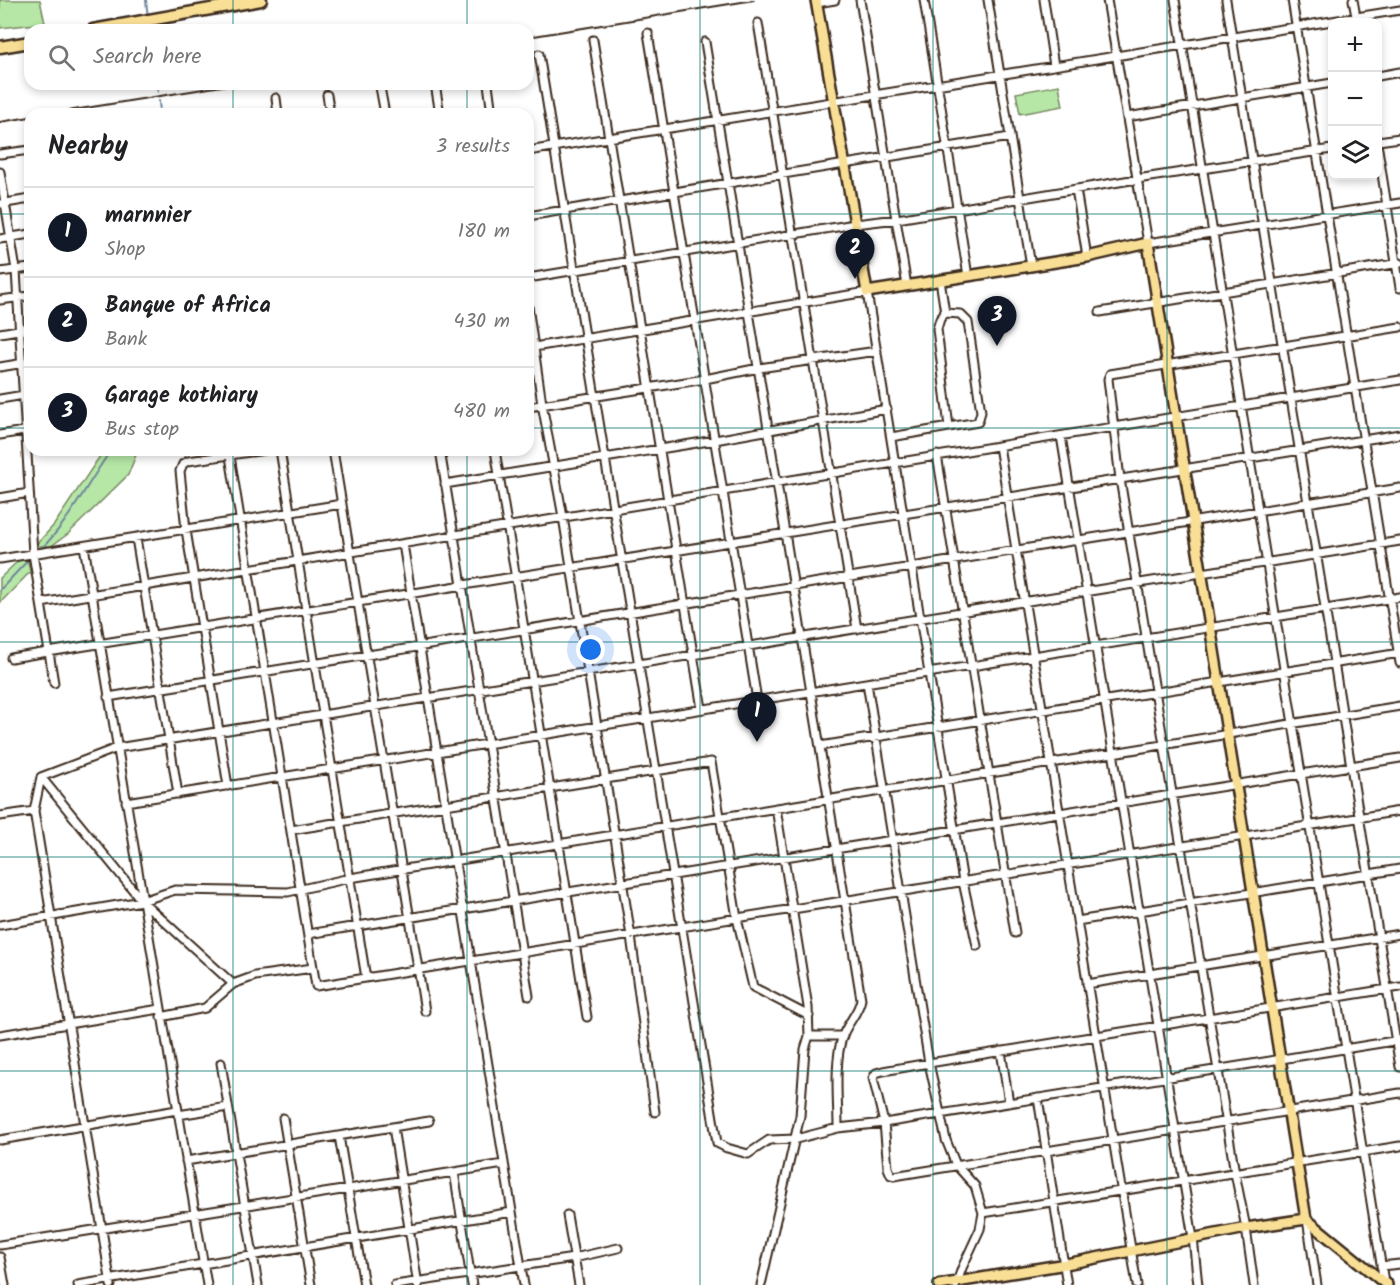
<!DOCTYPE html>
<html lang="en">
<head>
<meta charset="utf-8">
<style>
  :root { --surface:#fff; --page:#f2f2f2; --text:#202124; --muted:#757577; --line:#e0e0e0; --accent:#111827 }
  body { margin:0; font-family:Kalam,sans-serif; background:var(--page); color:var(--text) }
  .controls { position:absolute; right:18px; top:18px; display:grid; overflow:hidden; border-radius:12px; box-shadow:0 3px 9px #0003 }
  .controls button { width:54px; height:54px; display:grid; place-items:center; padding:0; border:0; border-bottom:2px solid var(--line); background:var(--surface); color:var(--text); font:30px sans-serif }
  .you { position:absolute; left:591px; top:650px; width:21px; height:21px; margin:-15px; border:4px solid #fff; border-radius:50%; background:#1a73e8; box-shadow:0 0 0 9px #1a73e833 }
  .badge { display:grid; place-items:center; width:39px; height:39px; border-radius:50%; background:var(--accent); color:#fff; font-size:20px; font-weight:700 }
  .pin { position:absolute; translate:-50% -50px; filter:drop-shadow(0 2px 3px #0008) }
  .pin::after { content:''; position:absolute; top:32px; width:21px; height:18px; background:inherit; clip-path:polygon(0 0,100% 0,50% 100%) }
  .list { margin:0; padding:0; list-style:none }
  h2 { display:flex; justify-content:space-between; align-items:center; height:78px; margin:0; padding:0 24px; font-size:26px }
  h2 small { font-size:20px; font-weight:400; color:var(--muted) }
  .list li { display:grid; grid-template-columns:39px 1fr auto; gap:18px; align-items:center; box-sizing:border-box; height:90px; padding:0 24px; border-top:2px solid var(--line) }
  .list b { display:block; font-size:22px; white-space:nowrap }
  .list p { margin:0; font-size:20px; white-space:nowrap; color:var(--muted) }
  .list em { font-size:20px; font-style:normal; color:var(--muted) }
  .icon { flex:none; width:33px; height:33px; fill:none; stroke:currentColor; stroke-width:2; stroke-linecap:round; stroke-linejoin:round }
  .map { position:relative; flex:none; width:1400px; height:1285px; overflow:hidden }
  .search { position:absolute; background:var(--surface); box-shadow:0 3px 9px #0003; left:24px; top:24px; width:510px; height:66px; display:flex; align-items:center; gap:15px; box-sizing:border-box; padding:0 21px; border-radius:18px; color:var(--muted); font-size:22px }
  .panel { position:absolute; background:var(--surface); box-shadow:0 3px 9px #0003; left:24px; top:108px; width:510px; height:348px; border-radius:18px }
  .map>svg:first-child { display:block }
  .green { fill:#b6e7a6; stroke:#788862; stroke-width:1.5 }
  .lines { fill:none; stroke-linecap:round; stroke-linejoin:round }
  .stream { stroke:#6f879b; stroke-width:2 }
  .minor-casing { stroke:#3b2a1e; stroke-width:11 }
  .major-casing { stroke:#3b2a1e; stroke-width:14 }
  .highway-casing { stroke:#3b2a1e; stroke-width:15 }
  .minor { stroke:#fff; stroke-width:7 }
  .major { stroke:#f9df96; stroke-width:9 }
  .highway { stroke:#f9df96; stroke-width:10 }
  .rail { stroke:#3b2a1e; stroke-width:2 }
  .grid { fill:none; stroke:#0f766e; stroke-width:1.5; stroke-opacity:0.55 }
</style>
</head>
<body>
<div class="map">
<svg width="1400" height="1285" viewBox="0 0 1400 1285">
  <rect width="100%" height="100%" fill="#fff"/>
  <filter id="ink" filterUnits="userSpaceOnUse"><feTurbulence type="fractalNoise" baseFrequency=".0167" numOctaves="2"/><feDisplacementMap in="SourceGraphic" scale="12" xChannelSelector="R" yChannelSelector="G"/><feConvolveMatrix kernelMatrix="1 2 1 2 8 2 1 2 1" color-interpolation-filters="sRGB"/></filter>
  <g filter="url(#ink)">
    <path class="green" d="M 0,0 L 40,0 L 45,23 L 0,28 Z
      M 1059,85 L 1063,106 L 1020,114 L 1016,93 Z
      M 104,450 L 138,450 L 128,475 L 68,534 L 51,546 L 35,546 L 54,525 Z
      M 27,556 L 30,572 L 0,603 L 0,578 L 19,560 Z"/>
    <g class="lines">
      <path class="stream" d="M 146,0 L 148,18
        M 148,24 L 149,30
        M 157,84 L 158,92
        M 159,101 L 160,114
        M 40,550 C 70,521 87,484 111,450
        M 0,590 L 31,557"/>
      <g class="minor-casing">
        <path id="minor" d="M 860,0 L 907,286
          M 924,0 L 968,276
          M 988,0 L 1031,266
          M 1044,0 L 1054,66
          M 1107,0 L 1148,243 L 1400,203
          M 1175,0 L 1384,1282
          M 1226,0 L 1400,1067
          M 1292,0 L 1400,663
          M 1353,0 L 1357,22
          M 817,3 L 835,0
          M 758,23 L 857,629
          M 648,33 L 757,700
          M 593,40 L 702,709
          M 705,42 L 861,999 C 859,1013 846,1024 842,1038 C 834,1063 838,1101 838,1128
          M 539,54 L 717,1143 L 727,1148 L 748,1154 L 769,1140 L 796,1139 L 838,1128 L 884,1123 L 1400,1040
          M 1378,76 L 1400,72
          M 435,84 L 440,114
          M 488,84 L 492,114
          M 380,87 L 385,114
          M 327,95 L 330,114
          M 276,98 L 278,114
          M 1127,117 L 1332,83
          M 1378,141 L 1400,138
          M 1378,149 L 1400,288
          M 528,151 L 1400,10
          M 0,154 L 30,150
          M 0,172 L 16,270 L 33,554 L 54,683
          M 1076,189 L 1087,257
          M 0,204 L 30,199
          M 528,216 L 1010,137
          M 0,239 L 30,234
          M 0,272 L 30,268
          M 528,278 L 855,224 L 897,219 L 1137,179 L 1332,149
          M 940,280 L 945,313 L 940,319 L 937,329 L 949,427
          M 0,300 L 30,296
          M 528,306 L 542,404 L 563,517 L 631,936 L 655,1112
          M 1100,312 L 1400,263
          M 0,333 L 30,328
          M 528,348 L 867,292 L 963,882 L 977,946
          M 0,367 L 30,362
          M 0,399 L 30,394
          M 528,407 L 705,379 L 759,368 L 877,351
          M 0,435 L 30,430
          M 1061,436 L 1193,1238 L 1198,1285
          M 891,437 L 978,422 L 981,412 L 968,322 L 960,314 L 945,313
          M 999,446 L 1137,1285
          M 229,450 L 316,986 L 1400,811
          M 280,450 L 366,978
          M 333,450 L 425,1011
          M 440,450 L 529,996
          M 495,450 L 587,1017
          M 937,455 L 1015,933
          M 445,484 L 715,440 L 887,409
          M 0,498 L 29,493
          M 136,538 L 178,794
          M 403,544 L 524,1285
          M 84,546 L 207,1285
          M 0,559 L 342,504
          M 41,603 L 1400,380
          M 11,658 L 1400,434
          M 867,683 L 929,1063 L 946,1140 L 956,1165 L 975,1186 L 983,1213 L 980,1229 L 962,1268 L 956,1285
          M 108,697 L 1400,488
          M 820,746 L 1400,653
          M 41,777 L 142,901 L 233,984
          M 228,786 L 186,530 L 180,471 L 183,464 L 188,461 L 265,450
          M 126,802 L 1400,597
          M 0,816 L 34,811
          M 291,830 L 711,762 L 737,918 L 753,987 L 809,1016
          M 1077,921 L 1400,869
          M 0,925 L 142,901 L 175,890 L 288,892 L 350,878 L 1400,706
          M 308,934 L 1400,758
          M 1087,984 L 1400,934
          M 1400,987 L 929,1063 L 883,1071 L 876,1073 L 873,1078 L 884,1123 L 888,1168 L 891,1175 L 894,1176 L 1400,1093
          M 161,1017 L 205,1008 L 233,984 L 255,976 L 313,968
          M 0,1035 L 160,1009
          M 809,1036 L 843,1036
          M 1001,1051 L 1009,1103
          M 221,1063 L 258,1285
          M 1038,1098 L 1067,1285
          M 178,1115 L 228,1107
          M 283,1118 L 311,1285
          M 393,1127 L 418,1285
          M 339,1136 L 364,1285
          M 0,1140 L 177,1110
          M 186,1161 L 429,1121
          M 454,1172 L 472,1285
          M 983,1213 L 1400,1146
          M 567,1215 L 579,1285
          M 1307,1219 L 1317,1285
          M 0,1245 L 504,1164
          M 0,1257 L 5,1285
          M 1381,1266 L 1400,1264
          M 78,1285 L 512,1212
          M 111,1285 L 34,811 L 41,777 L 117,748 L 1400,541
          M 395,1285 L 574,1258 L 618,1248
          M 761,1285 L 800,1116 L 805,1049 L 809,1036 L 808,1007 L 776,808
          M 1254,1285 L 1246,1228 L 1235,1173 L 1120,479 L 1108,379 L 1110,374 L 1400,327"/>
      </g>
      <g class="major-casing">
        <path id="major" d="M 816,0 L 867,292 L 1087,257 L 1148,243 L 1306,1219 L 1387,1285
          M 939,1285 L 1066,1264 L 1246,1228 L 1306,1219"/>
      </g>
      <g class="highway-casing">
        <path id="highway" d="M 93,30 L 261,0
          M 0,47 L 30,42"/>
      </g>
      <use href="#minor" class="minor"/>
      <use href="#major" class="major"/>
      <use href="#highway" class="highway"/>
      <path class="rail" d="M 528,37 L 754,0
        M 49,114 L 234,84
        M 0,122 L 30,117"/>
    </g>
  </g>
  <path class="grid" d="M 233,0 L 233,30M 467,0 L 467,30M 700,0 L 700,1285M 933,0 L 933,1285M 1167,0 L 1167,1285M 233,84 L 233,114M 467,84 L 467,114M 0,214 L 30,214M 528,214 L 1400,214M 0,428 L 30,428M 528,428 L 1400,428M 233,450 L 233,1285M 467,450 L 467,1285M 0,642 L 1400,642M 0,857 L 1400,857M 0,1071 L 1400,1071"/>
</svg>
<div class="controls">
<button>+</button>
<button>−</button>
<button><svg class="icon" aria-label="layers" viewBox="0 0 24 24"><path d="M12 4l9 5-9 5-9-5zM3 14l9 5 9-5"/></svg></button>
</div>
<div class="you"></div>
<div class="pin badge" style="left:757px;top:742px">1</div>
<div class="pin badge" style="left:855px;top:279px">2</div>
<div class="pin badge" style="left:997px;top:346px">3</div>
<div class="search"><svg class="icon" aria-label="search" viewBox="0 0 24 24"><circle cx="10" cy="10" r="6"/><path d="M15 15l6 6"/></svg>Search here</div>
<section class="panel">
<h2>Nearby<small>3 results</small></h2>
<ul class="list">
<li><span class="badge">1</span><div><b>marnnier</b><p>Shop</p></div><em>180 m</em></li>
<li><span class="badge">2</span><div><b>Banque of Africa</b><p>Bank</p></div><em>430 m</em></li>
<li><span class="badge">3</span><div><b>Garage kothiary</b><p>Bus stop</p></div><em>480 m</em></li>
</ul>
</section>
</div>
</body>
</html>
